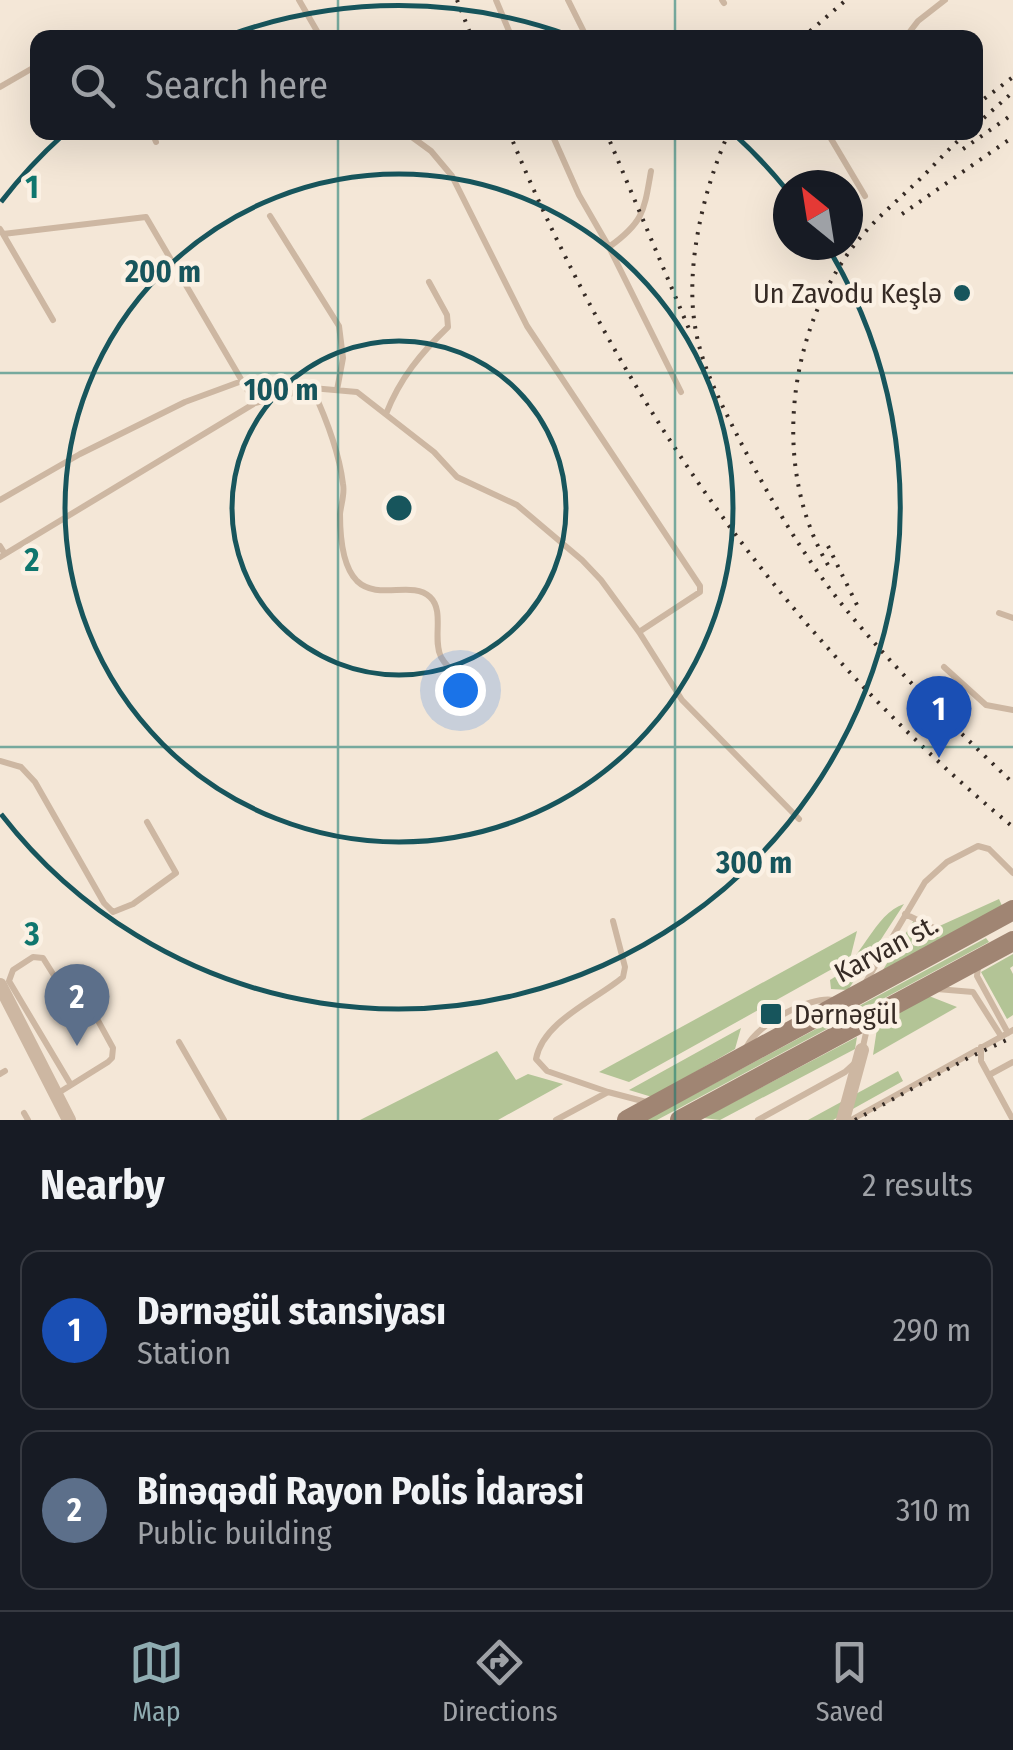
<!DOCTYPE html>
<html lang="en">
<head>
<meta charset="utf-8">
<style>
  :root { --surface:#171b24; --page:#20242c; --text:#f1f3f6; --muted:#9ea1a6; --line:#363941; --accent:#8facb1 }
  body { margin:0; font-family:"Fira Sans Condensed",sans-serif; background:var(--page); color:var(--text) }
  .compass { position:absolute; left:773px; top:170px; width:90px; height:90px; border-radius:50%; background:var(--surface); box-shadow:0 10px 40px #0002; rotate:330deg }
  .you { position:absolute; left:460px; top:690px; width:35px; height:35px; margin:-25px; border:8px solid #fff; border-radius:50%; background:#1a73e8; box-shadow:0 0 0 15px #1a73e833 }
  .badge { display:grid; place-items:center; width:65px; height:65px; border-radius:50%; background:var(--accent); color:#fff; font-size:32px; font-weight:700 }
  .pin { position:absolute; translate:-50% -82px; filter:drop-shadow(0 2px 5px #0008) }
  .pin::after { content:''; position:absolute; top:52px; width:35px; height:30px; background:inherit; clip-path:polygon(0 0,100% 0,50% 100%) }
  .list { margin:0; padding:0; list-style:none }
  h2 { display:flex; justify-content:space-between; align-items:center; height:130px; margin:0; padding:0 40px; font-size:42px }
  h2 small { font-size:32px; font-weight:400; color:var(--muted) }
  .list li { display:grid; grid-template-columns:65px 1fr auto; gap:30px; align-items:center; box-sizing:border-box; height:160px; margin:0 20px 20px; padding:0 20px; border:2px solid var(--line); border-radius:20px }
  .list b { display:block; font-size:38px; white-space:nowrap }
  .list p { margin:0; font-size:32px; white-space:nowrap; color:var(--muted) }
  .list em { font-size:32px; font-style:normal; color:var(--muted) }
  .icon { flex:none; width:55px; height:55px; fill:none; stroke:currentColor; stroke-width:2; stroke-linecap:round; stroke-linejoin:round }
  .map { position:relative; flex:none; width:1013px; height:1120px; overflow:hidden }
  .search { position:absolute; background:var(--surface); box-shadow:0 10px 40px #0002; left:30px; right:30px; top:30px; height:110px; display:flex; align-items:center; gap:25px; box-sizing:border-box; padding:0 35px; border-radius:20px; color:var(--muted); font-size:38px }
  .sheet { height:490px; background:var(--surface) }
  nav { display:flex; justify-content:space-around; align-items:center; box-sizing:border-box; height:140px; border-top:2px solid var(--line); background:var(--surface); font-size:28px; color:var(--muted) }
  nav a { display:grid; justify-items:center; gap:5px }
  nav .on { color:var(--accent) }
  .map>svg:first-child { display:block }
  .green { fill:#b3c496 }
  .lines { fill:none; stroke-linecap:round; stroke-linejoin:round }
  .lane { stroke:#cdb7a2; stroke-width:6 }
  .street { stroke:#cdb7a2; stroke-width:14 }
  .secondary { stroke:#a08573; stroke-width:20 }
  .rail { stroke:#362b25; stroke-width:4; stroke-dasharray:2.5 8; stroke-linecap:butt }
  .grid { fill:none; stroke:#0f766e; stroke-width:2.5; stroke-opacity:0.55 }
  .ring { fill:none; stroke:#17555c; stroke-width:5 }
  .poi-dot { fill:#17555c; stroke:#fbf1e4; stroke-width:4 }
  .labels { text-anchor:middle; stroke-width:9; stroke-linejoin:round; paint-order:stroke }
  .poi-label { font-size:28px; fill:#362b25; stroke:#fbf1e4; text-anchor:end }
  .street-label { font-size:28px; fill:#362b25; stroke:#fbf1e4 }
  .grid-label { font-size:32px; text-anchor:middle; font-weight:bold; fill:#0f766e; stroke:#fbf1e4; stroke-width:9; stroke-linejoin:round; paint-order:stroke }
  .centre { fill:#17555c; stroke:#fbf1e4; stroke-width:5 }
  .ring-label { font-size:30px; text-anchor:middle; font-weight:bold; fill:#17555c; stroke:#fbf1e4; stroke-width:9; stroke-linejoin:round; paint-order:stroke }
</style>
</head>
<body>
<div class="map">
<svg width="1013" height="1120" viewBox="0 0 1013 1120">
  <rect width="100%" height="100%" fill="#f4e7d7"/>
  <path class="green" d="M 999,899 L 1003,908 L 881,973 L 914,920 L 924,933 Z
    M 904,904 L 848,990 L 831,989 L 830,980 C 861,963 874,913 904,904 Z
    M 857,931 L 850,959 L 629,1082 L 599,1072 Z
    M 986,938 L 989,942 L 657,1120 L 646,1120 Z
    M 1013,954 L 1013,966 L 1010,968 L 1013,974 L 1013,1015 L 1007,1019 L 981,972 Z
    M 929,996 L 957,1007 L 873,1055 L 878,1022 Z
    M 741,1028 L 735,1049 L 652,1097 L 629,1090 Z
    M 857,1037 L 855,1049 L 720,1120 L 703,1118 Z
    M 497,1051 L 516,1080 L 528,1074 L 563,1084 L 498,1120 L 360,1120 Z
    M 898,1071 L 903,1081 L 833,1120 L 808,1120 Z"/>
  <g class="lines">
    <path class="lane" d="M 299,0 L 321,38
      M 496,0 L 512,38
      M 568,0 L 587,38
      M 722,0 L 724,3
      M 905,38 L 918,21 L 945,0
      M 0,87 L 38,65
      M 152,132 L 156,142
      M 405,132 L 431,151 L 452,176 L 527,326 L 700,586 L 700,592 L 639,632
      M 551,132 L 579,195 L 609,247 L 681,392
      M 827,132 L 865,196
      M 270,216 L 339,326 L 343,358 L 337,390
      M 0,229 L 3,234 L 146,217 L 255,403
      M 3,234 L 53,320
      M 609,247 C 644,222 644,211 651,171
      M 312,388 C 326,418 339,451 343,484 C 345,494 341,504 340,514 C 340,534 342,566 357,581 C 378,601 412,580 430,597 C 445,611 432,639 441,657 C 448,670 463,680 473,690
      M 386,414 C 400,378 421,353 448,327 L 447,315 L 429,282
      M 0,500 L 80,454 L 185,402 L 242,381
      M 0,546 L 5,554 L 0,557
      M 5,554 L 255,403 L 312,388 L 357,392 L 434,452 L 457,477 L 517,505 L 582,560 L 601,580 L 639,632 L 682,700 L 799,819
      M 999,613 L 1013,618
      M 944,667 L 986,705 L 1013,710
      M 0,761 L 21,767 L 35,782 L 104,903 L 113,912 L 133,904 L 176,873 L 147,822
      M 905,914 L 936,929
      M 978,967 L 977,976 L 1008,1033
      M 864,985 L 925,882 L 947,862 L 978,846 L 989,849 L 1013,873
      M 937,989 L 973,992 L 1001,1036
      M 179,1042 L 224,1120
      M 747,1046 C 758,1024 809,996 833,1000
      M 981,1047 L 981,1061 L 1013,1120
      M 862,1051 L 868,1024
      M 0,1074 L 5,1071
      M 989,1075 L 1013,1062
      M 608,1092 L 547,1071 L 536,1059 C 543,1021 596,1000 623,977 L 625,967 L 613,921
      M 55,1095 L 108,1062 L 112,1058 L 113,1048 L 90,1006 L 65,993 L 43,958 L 33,957 L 13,970 L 9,981 L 71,1085
      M 24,1113 L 28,1120
      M 556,1120 L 608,1092 L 650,1103
      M 758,1120 L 845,1072 L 856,1062
      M 851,1120 L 1013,1030"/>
    <path class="street" d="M 0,985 L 69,1120
      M 843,1120 L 862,1050"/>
    <path class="secondary" d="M 627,1120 L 1013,910
      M 680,1120 L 1013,941"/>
    <path class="rail" d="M 457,0 L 472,38
      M 802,38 L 846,0
      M 976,105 L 1013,77
      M 976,125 L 1013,92
      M 509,132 C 619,401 789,642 1013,827
      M 606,132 L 689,329
      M 729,132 C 704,188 685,265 695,326 C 701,366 721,403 739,439 C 769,497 803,556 844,607 C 895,670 954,727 1013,783
      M 963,149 L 1013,114
      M 902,214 L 1013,137
      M 828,546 L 859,609
      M 828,565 C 772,470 787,339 849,252 C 869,224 895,203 919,180 C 936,164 950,146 969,132
      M 855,1120 L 968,1058 L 1013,1037"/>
  </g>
  <path class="grid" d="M 338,0 L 338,38M 675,0 L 675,38M 338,132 L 338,1120M 675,132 L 675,1120M 0,373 L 1013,373M 0,747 L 1013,747"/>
  <g class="ring">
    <circle cx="399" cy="508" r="167"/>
    <circle cx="399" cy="508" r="334"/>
    <path d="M1 202A502 502 0 0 1 63 135M227 36A502 502 0 0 1 571 36M735 135A502 502 0 0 1 786 189M827 246A502 502 0 0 1 1 814"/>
  </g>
  <g class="poi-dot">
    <circle cx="962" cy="293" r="10"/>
    <rect x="759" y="1002" width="24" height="24" rx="5"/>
  </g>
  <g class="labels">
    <g class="poi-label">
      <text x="942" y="303">Un Zavodu Keşlə</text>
      <text x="794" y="1024" text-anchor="start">Dərnəgül</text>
    </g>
    <g class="street-label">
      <text transform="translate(886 948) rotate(-28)" y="10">Karvan st.</text>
    </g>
  </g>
  <g class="grid-label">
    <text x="32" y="198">1</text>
    <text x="32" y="571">2</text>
    <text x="32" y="945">3</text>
  </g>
  <circle cx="399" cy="508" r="15" class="centre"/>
  <g class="ring-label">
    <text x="163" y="282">200 m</text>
    <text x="281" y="400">100 m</text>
    <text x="754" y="873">300 m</text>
  </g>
</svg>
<svg class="compass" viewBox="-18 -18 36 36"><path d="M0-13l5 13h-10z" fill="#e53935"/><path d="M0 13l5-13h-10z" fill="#9ea1a6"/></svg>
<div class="you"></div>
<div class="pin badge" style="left:939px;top:758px;background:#1a4fb4">1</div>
<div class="pin badge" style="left:77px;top:1046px;background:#5c6f8a">2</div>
<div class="search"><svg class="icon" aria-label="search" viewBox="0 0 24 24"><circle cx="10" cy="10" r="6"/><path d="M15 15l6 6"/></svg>Search here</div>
</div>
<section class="sheet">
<h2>Nearby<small>2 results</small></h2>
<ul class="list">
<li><span class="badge" style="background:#1a4fb4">1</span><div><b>Dərnəgül stansiyası</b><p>Station</p></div><em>290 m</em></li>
<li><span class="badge" style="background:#5c6f8a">2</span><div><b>Binəqədi Rayon Polis İdarəsi</b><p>Public building</p></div><em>310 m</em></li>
</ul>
</section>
<nav>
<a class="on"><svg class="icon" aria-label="map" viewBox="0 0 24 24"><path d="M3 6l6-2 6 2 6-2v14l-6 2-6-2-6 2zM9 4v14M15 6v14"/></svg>Map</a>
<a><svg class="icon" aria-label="directions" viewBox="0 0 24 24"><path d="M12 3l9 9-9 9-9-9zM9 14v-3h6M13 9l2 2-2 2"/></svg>Directions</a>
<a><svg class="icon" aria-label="saved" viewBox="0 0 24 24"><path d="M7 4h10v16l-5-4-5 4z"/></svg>Saved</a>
</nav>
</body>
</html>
